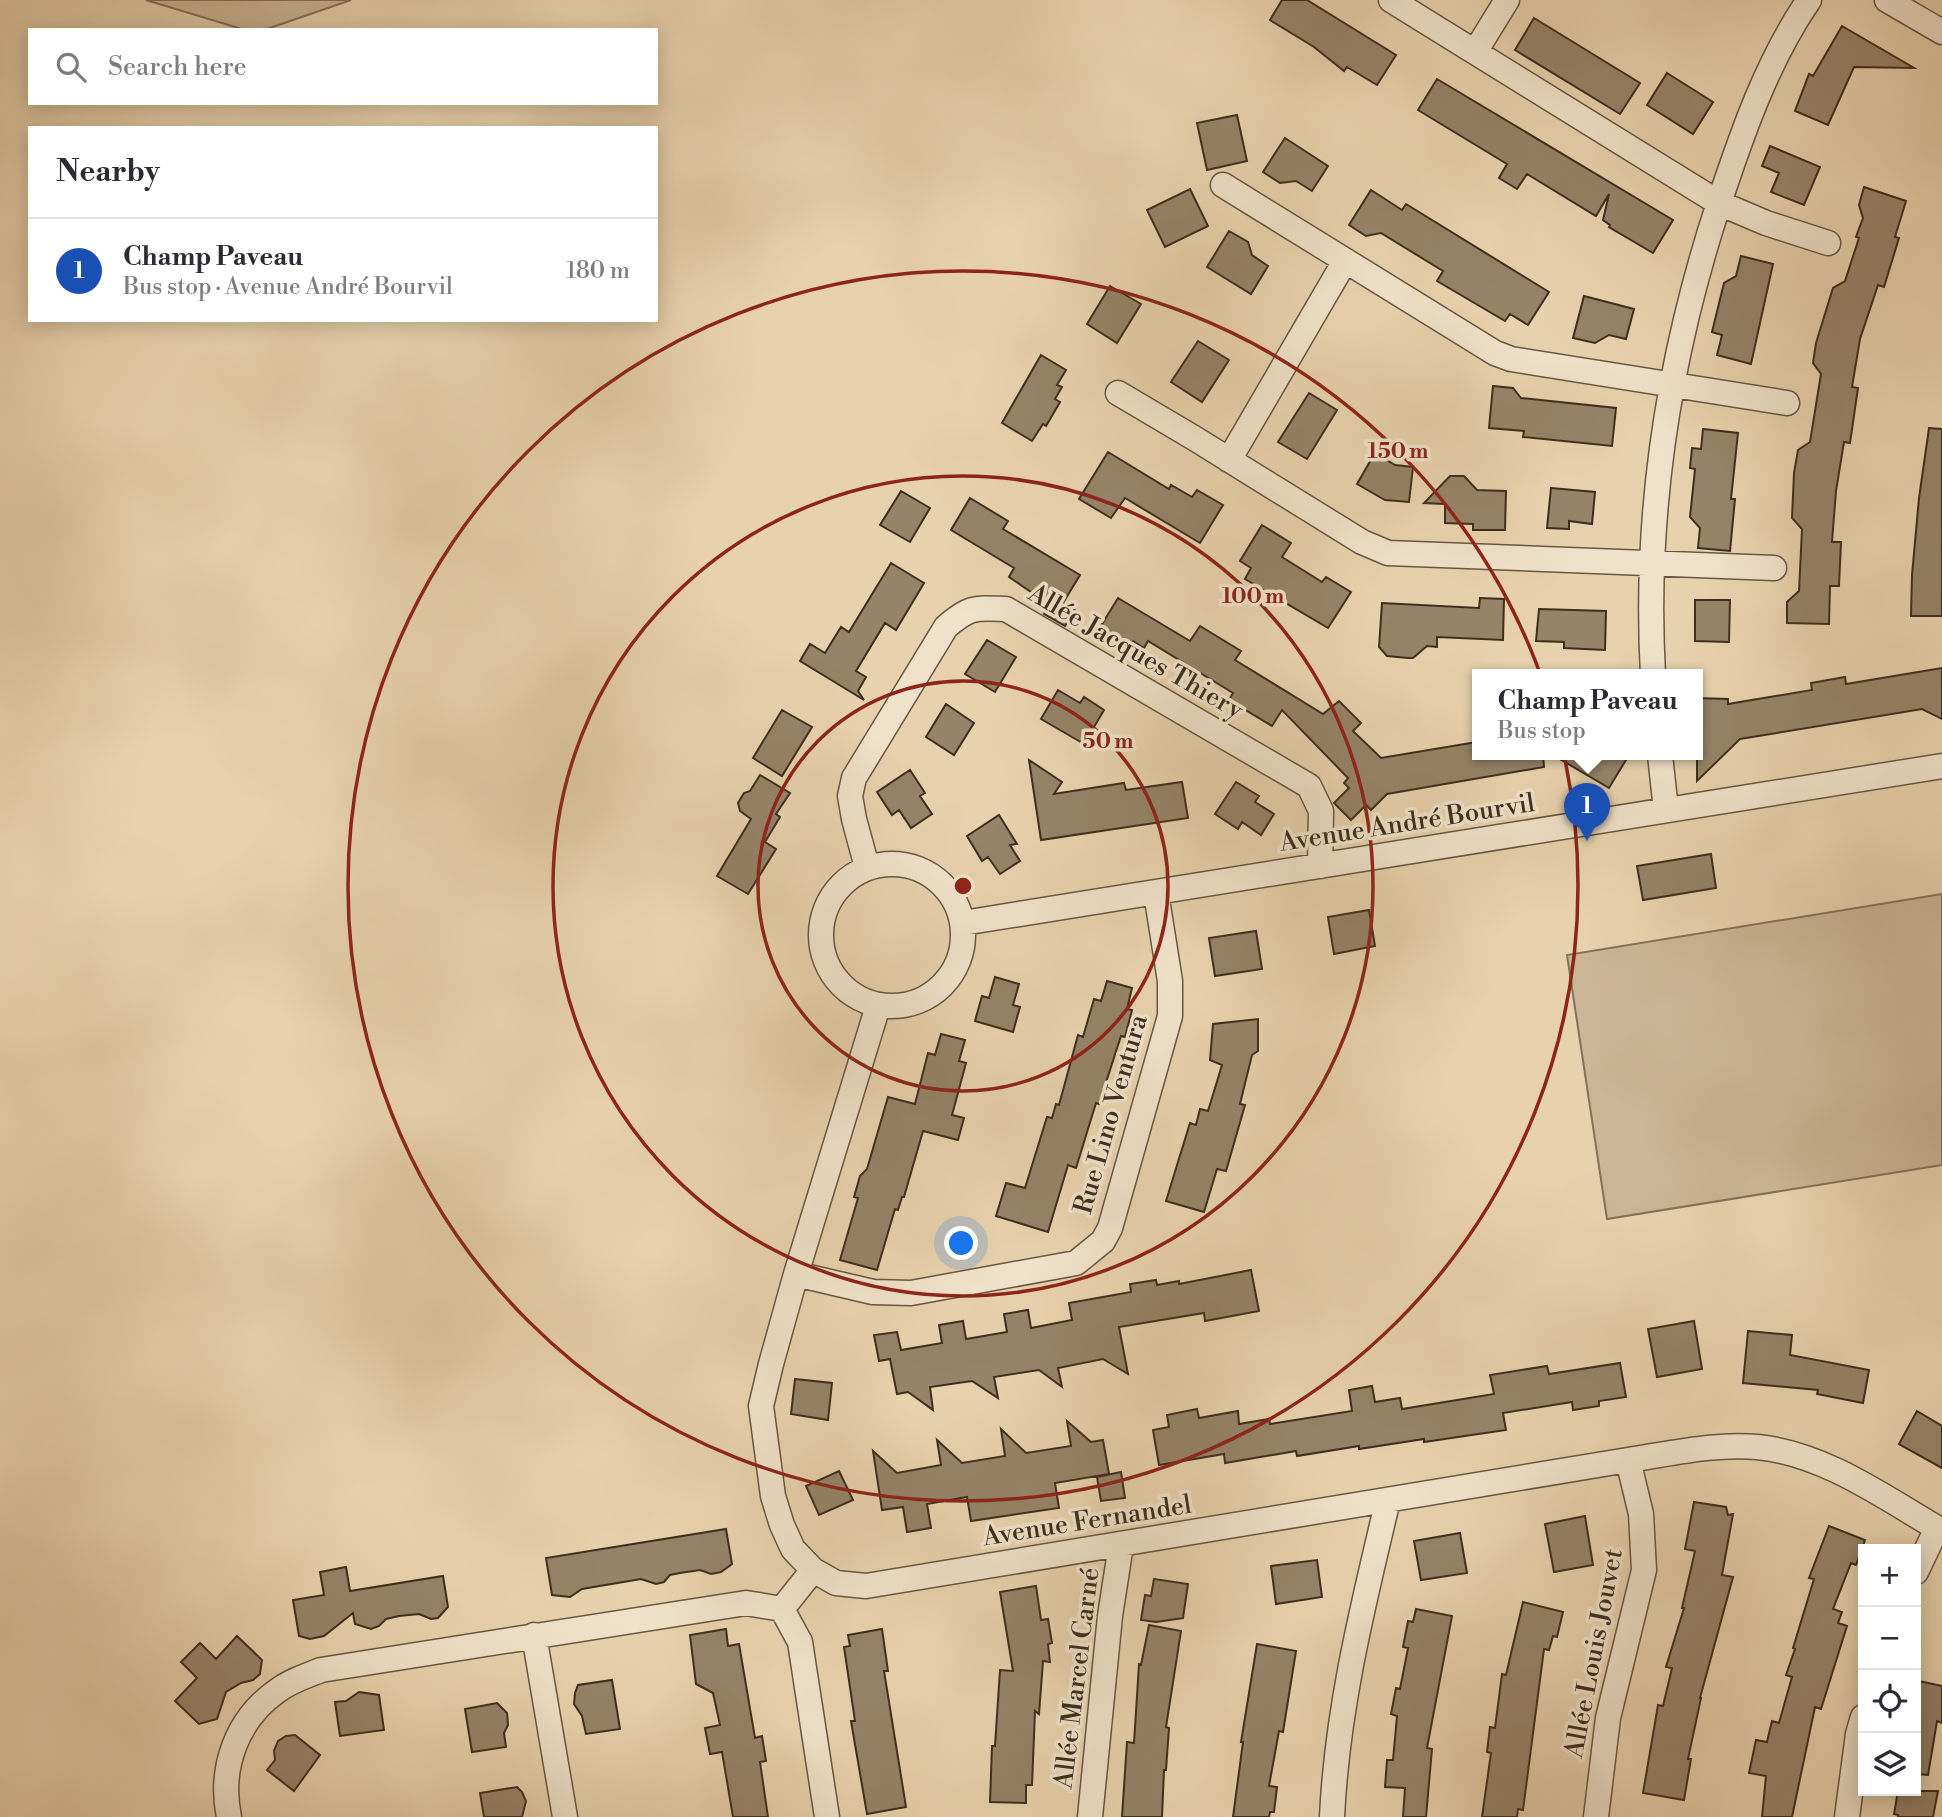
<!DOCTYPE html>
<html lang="en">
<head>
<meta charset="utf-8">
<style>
  :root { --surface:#fff; --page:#f2f2f3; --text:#2b2b33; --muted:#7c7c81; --line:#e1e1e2; --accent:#8f2418 }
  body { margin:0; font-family:"Libre Bodoni",serif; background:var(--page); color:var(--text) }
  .controls { position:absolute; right:21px; bottom:21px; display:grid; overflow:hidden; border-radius:0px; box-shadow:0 4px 18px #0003 }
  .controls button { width:63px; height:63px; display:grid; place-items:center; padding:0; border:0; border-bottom:2px solid var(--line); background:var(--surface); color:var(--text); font:35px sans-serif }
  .you { position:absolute; left:962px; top:1244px; width:24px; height:24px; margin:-18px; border:5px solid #fff; border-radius:50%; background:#1a73e8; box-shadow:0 0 0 10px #1a73e833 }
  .badge { display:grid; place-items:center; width:46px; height:46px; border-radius:50%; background:var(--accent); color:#fff; font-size:23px; font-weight:700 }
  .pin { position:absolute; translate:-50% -58px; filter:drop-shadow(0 2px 4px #0008) }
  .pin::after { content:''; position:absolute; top:37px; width:24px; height:21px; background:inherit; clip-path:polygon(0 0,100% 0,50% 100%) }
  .popup { position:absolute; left:1472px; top:669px; width:231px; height:91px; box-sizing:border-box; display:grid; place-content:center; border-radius:0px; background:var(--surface); filter:drop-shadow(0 2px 5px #0005); font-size:23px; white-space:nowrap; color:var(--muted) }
  .popup b { font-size:26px; color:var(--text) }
  .popup::after { content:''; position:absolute; left:50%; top:100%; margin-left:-14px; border:14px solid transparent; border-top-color:var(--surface) }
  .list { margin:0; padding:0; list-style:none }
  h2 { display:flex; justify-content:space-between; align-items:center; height:91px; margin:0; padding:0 28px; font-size:30px }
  h2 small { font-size:23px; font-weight:400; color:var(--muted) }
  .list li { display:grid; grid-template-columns:46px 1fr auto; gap:21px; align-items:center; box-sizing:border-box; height:105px; padding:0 28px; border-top:2px solid var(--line) }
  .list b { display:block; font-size:26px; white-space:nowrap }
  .list p { margin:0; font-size:23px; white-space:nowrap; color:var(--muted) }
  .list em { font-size:23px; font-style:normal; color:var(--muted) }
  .icon { flex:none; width:38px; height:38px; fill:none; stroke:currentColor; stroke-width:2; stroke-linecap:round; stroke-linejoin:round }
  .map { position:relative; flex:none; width:1942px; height:1817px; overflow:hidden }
  .search { position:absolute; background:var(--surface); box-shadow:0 4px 18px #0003; left:28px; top:28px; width:630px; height:77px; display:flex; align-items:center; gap:18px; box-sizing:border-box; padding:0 24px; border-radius:0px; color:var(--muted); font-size:26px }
  .panel { position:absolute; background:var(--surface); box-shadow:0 4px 18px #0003; left:28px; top:126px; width:630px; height:196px; border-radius:0px }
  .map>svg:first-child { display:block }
  .green { fill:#cbb695; stroke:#84725a; stroke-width:2 }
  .building { fill:#968368; stroke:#3e2e1e; stroke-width:2 }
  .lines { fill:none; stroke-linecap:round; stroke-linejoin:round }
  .minor-casing { stroke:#685742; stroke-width:27 }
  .minor { stroke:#f0e2ca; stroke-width:24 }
  .ring { fill:none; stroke:#8f2418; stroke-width:3.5 }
  .labels { text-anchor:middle; stroke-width:7; stroke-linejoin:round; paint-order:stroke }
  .street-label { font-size:26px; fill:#3e2e1e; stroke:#f0e2ca }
  .centre { fill:#8f2418; stroke:#f0e2ca; stroke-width:3.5 }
  .ring-label { font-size:21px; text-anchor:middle; font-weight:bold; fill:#8f2418; stroke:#f0e2ca; stroke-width:7; stroke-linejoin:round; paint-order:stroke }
</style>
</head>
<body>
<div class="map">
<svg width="1942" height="1817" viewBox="0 0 1942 1817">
  <rect width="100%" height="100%" fill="#e8d2ad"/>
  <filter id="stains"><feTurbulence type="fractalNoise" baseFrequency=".00286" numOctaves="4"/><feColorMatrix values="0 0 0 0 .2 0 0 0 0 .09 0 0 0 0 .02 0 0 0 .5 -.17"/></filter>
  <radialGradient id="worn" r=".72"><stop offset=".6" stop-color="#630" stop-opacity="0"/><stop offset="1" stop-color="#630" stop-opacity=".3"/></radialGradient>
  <path class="green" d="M 146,0 L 351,0 L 264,30 L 245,30 Z
    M 1942,894 L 1942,1165 L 1607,1219 L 1567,955 Z"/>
  <path class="building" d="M 1282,0 L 1307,0 L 1396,55 L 1377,85 L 1347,67 L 1344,71 L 1314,47 L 1270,20 Z
    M 1534,18 L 1640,83 L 1620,114 L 1515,50 Z
    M 1842,26 L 1914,68 L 1854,67 L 1828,125 L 1795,111 L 1809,74 L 1813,76 Z
    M 1667,73 L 1713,102 L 1693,134 L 1647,105 Z
    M 1437,79 L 1673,220 L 1653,253 L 1609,227 L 1610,225 L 1603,220 L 1609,194 L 1596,216 L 1527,174 L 1517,189 L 1499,178 L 1507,164 L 1418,110 Z
    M 1237,115 L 1247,161 L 1207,170 L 1197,123 Z
    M 1285,138 L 1328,166 L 1312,191 L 1296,181 L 1280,183 L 1263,172 Z
    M 1770,146 L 1820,167 L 1804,205 L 1771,192 L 1779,173 L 1762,166 Z
    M 1864,187 L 1906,201 L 1895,237 L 1899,238 L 1884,287 L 1878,285 L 1860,339 L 1852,387 L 1858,388 L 1850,443 L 1844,442 L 1836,491 L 1832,542 L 1841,542 L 1839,586 L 1830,586 L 1829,624 L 1787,623 L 1787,602 L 1799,591 L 1802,529 L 1792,518 L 1794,473 L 1798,450 L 1810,442 L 1821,374 L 1813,363 L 1816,343 L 1833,288 L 1845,281 L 1859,238 L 1856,237 L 1863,218 L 1859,205 Z
    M 1190,189 L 1208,226 L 1165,247 L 1147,210 Z
    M 1371,190 L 1402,210 L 1406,204 L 1549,292 L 1528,325 L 1510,314 L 1505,321 L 1437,281 L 1443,271 L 1381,233 L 1366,236 L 1349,225 Z
    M 1229,231 L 1248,242 L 1252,255 L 1268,266 L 1251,294 L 1207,267 Z
    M 1741,256 L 1773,264 L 1751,364 L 1717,355 L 1722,335 L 1712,332 L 1724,283 L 1736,276 Z
    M 1110,286 L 1141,304 L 1117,343 L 1087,324 Z
    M 1584,296 L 1634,309 L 1626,339 L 1609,335 L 1595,343 L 1573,338 Z
    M 1198,341 L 1229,360 L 1202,402 L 1171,382 Z
    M 1041,355 L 1066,370 L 1057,385 L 1062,387 L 1055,399 L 1060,402 L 1046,426 L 1043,424 L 1032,441 L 1002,423 Z
    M 1493,386 L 1513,388 L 1521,398 L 1616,408 L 1612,446 L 1523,437 L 1524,431 L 1489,428 Z
    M 1309,393 L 1337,410 L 1307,459 L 1278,442 Z
    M 1929,428 L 1942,429 L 1942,616 L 1911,616 L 1912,575 L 1919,498 Z
    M 1703,429 L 1738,433 L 1731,499 L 1735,499 L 1730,551 L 1698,548 L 1700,528 L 1690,517 L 1695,469 L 1690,468 L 1692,448 L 1701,449 Z
    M 1108,452 L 1169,489 L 1171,485 L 1192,497 L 1197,490 L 1223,505 L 1200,543 L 1125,498 L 1111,518 L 1079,499 Z
    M 1375,453 L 1395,465 L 1413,467 L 1409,502 L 1385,500 L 1357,484 Z
    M 1450,476 L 1464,476 L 1477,490 L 1506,491 L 1505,530 L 1473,530 L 1473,524 L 1445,523 L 1445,504 L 1424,503 Z
    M 1551,488 L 1595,492 L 1592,524 L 1569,521 L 1569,529 L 1547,528 Z
    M 901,491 L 930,508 L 910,542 L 880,525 Z
    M 970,498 L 1008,521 L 1003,529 L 1080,575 L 1063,603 L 1075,610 L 1065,626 L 1044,614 L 1050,605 L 1009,577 L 1014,568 L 951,530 Z
    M 1262,525 L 1291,543 L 1282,557 L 1322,582 L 1326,577 L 1351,592 L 1328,628 L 1245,579 L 1251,568 L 1240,561 Z
    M 891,563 L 924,583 L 896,630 L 885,623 L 856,671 L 866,677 L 858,691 L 864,700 L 800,661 L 810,644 L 825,653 L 841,627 L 849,632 Z
    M 1118,598 L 1190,641 L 1200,626 L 1241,651 L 1235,660 L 1323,714 L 1339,701 L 1361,723 L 1353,731 L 1381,758 L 1477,742 L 1477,755 L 1543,755 L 1544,767 L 1387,794 L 1371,810 L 1366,805 L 1351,820 L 1334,803 L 1349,788 L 1344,783 L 1348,778 L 1282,710 L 1272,726 L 1229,700 L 1233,693 L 1148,641 L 1144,648 L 1133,641 L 1129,647 L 1099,629 Z
    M 1480,598 L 1504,599 L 1503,640 L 1437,637 L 1437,647 L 1427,646 L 1413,658 L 1408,658 L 1387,656 L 1379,647 L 1382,603 L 1479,608 Z
    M 1695,600 L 1730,600 L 1729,642 L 1695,641 Z
    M 1539,609 L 1606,611 L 1605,650 L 1564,648 L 1564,642 L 1536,641 Z
    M 987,640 L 1016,657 L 995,692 L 965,674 Z
    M 1942,668 L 1942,719 L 1922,709 L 1740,739 L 1697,781 L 1697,698 L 1728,699 L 1728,704 L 1812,690 L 1811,683 L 1845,677 L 1846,684 Z
    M 1058,690 L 1080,703 L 1084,697 L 1104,710 L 1084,744 L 1041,719 Z
    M 946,704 L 974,723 L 954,755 L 926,737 Z
    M 782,710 L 812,727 L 782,776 L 753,758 Z
    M 1553,755 L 1629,755 L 1609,788 Z
    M 1029,760 L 1062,782 L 1054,794 L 1124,783 L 1126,790 L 1182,782 L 1188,818 L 1041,840 Z
    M 910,770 L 925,793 L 920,796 L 932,814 L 911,828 L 899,810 L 892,815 L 877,792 Z
    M 760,775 L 790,793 L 776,814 L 780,817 L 765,842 L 776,849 L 748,894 L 717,876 L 751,819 L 740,811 L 738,803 L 744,793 L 750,791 Z
    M 1236,782 L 1259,796 L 1255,802 L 1274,814 L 1261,835 L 1242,822 L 1238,829 L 1215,814 Z
    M 999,815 L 1017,844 L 1010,845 L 1020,861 L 1000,874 L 988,857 L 982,861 L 967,836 Z
    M 1711,854 L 1716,888 L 1643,900 L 1637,866 Z
    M 1369,910 L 1375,946 L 1334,954 L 1328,917 Z
    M 1256,931 L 1262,969 L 1215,976 L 1209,938 Z
    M 995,977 L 1019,984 L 1013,1005 L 1020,1007 L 1013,1032 L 975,1021 L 982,996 L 989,998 Z
    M 1107,981 L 1132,988 L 1127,1009 L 1132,1010 L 1125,1037 L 1121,1036 L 1099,1104 L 1096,1103 L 1076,1168 L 1068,1165 L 1048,1232 L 996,1216 L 1006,1183 L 1025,1188 L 1047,1117 L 1052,1118 L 1056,1104 L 1059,1105 L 1078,1035 L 1083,1037 L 1094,999 L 1101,1001 Z
    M 1258,1019 L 1258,1051 L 1252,1055 L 1240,1104 L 1245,1105 L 1226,1171 L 1217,1169 L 1204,1212 L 1166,1201 L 1190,1123 L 1196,1125 L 1200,1109 L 1208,1111 L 1222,1065 L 1210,1060 L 1213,1024 Z
    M 941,1034 L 965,1040 L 959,1061 L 966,1063 L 952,1115 L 964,1118 L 958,1140 L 923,1131 L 904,1197 L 902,1197 L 898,1210 L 895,1209 L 877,1270 L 840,1260 L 858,1198 L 854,1197 L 860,1176 L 867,1169 L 888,1097 L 915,1104 L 928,1053 L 935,1055 Z
    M 1251,1270 L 1259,1311 L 1205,1321 L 1204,1313 L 1119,1327 L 1128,1374 L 1103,1359 L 1058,1368 L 1062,1387 L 1039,1370 L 994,1377 L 998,1398 L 972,1381 L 930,1387 L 933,1410 L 908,1392 L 897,1394 L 890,1359 L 879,1361 L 874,1335 L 897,1332 L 901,1350 L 942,1343 L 939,1325 L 963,1321 L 966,1339 L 1007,1332 L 1004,1314 L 1028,1310 L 1031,1328 L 1072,1320 L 1069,1303 L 1131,1292 L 1130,1284 L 1156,1280 L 1157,1285 L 1179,1281 L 1179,1284 Z
    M 1694,1321 L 1702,1369 L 1657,1377 L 1648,1329 Z
    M 1748,1331 L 1792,1335 L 1790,1355 L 1869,1370 L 1863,1403 L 1817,1394 L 1818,1390 L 1743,1383 Z
    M 1620,1363 L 1626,1397 L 1599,1401 L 1599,1406 L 1573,1410 L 1572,1402 L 1503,1413 L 1506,1430 L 1424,1442 L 1424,1439 L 1359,1449 L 1359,1446 L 1297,1456 L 1296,1451 L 1225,1463 L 1224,1454 L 1159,1465 L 1153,1430 L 1169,1427 L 1167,1415 L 1197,1409 L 1199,1418 L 1238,1411 L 1239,1424 L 1269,1419 L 1270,1424 L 1352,1411 L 1349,1390 L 1372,1386 L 1375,1402 L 1400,1398 L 1402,1409 L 1494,1394 L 1490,1375 L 1547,1366 L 1549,1374 Z
    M 795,1379 L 832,1383 L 828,1420 L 791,1414 Z
    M 1917,1411 L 1942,1426 L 1942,1468 L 1899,1444 Z
    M 1067,1421 L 1091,1442 L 1103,1440 L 1109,1474 L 1055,1483 L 1059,1508 L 971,1521 L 967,1497 L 927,1504 L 931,1528 L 907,1532 L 903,1507 L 882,1510 L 873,1451 L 897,1473 L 941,1465 L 937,1440 L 962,1463 L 1005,1456 L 1001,1429 L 1026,1453 L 1071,1446 Z
    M 839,1471 L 853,1500 L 819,1515 L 806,1486 Z
    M 1121,1472 L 1125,1498 L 1101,1501 L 1097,1477 Z
    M 1694,1502 L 1726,1507 L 1728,1515 L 1733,1514 L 1722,1575 L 1733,1577 L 1700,1698 L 1701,1698 L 1688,1759 L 1691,1759 L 1684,1800 L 1643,1793 L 1658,1705 L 1663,1706 L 1672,1668 L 1666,1667 L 1684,1608 L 1682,1608 L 1695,1551 L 1685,1549 Z
    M 1585,1516 L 1593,1565 L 1554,1572 L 1545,1524 Z
    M 1829,1526 L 1865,1540 L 1856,1565 L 1851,1563 L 1833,1609 L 1842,1612 L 1838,1623 L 1847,1626 L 1821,1709 L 1815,1707 L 1792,1817 L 1762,1817 L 1766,1776 L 1749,1773 L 1756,1740 L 1767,1742 L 1772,1721 L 1779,1723 L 1792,1677 L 1786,1675 L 1795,1649 L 1793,1648 L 1814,1579 L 1809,1578 Z
    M 726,1529 L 732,1564 L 721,1572 L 711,1574 L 700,1570 L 680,1573 L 670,1575 L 664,1582 L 656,1584 L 641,1579 L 582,1589 L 570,1597 L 552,1595 L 546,1558 Z
    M 1460,1533 L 1467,1573 L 1421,1580 L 1414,1541 Z
    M 1317,1560 L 1322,1597 L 1276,1604 L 1271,1566 Z
    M 346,1567 L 350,1591 L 443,1576 L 448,1607 L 438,1618 L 431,1619 L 419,1614 L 399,1616 L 386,1619 L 379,1626 L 371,1629 L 355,1624 L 353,1613 L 324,1636 L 310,1639 L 299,1636 L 293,1600 L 324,1595 L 320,1572 Z
    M 1154,1579 L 1188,1584 L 1183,1618 L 1156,1622 L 1141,1620 L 1145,1595 L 1151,1596 Z
    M 1036,1586 L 1041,1620 L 1048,1619 L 1052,1643 L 1048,1644 L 1050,1662 L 1043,1661 L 1039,1714 L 1035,1711 L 1032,1785 L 1026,1785 L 1026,1803 L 990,1802 L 992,1746 L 995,1746 L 1000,1670 L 1013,1671 L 1000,1592 Z
    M 1523,1602 L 1563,1612 L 1557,1637 L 1553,1636 L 1549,1650 L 1544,1649 L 1523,1810 L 1518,1809 L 1517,1817 L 1482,1817 L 1491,1753 L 1487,1752 L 1490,1727 L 1495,1728 L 1502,1674 L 1506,1675 Z
    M 1416,1609 L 1452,1616 L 1427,1748 L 1432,1749 L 1426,1817 L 1403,1817 L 1405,1788 L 1385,1787 L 1387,1760 L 1393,1760 L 1397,1716 L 1391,1714 L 1396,1688 L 1400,1689 L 1408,1648 L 1403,1647 L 1408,1621 L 1413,1622 Z
    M 1149,1625 L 1181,1631 L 1166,1727 L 1169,1728 L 1166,1770 L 1164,1770 L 1162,1817 L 1122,1817 L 1127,1742 L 1134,1743 L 1139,1664 L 1141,1665 Z
    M 726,1629 L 728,1646 L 739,1644 L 755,1738 L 762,1736 L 766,1761 L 760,1762 L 768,1817 L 733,1817 L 722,1752 L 710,1754 L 705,1728 L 720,1725 L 713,1693 L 696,1684 L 690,1635 Z
    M 882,1629 L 888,1671 L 884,1671 L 906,1807 L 867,1814 L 851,1721 L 855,1721 L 844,1647 L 850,1646 L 848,1635 Z
    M 237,1636 L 262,1660 L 260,1674 L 253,1680 L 241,1683 L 226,1692 L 217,1719 L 199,1724 L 175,1701 L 197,1678 L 181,1662 L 200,1643 L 216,1659 Z
    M 1257,1644 L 1296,1651 L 1283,1732 L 1279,1731 L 1269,1786 L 1277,1787 L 1274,1812 L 1270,1812 L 1269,1817 L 1233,1817 L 1243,1742 L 1241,1742 Z
    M 612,1680 L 620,1729 L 586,1734 L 582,1716 L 574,1704 L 575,1693 L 578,1685 Z
    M 1919,1681 L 1942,1686 L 1942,1723 L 1937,1721 L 1928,1775 L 1916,1774 L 1916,1692 Z
    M 359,1692 L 379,1695 L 384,1730 L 340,1736 L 335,1702 L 346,1701 Z
    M 497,1703 L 507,1713 L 508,1725 L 504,1733 L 506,1747 L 472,1752 L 465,1709 Z
    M 295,1735 L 320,1755 L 294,1791 L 267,1770 L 275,1760 L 274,1751 L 278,1741 L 286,1736 Z
    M 517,1787 L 522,1792 L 526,1801 L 522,1817 L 484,1817 L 480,1793 Z
    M 1898,1791 L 1938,1791 L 1933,1817 L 1898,1817 L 1898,1815 L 1894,1814 Z"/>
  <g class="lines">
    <g class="minor-casing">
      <path id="minor" d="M 1391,0 L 1719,203 L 1766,223 L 1828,243
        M 1887,0 L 1942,32
        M 1475,52 L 1507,0
        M 1223,185 L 1495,353 L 1511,359 L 1787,403
        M 1118,393 L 1194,438 L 1362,542 L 1388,553 L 1774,568
        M 1229,460 L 1345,261
        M 1653,675 C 1644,515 1669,355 1719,203 C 1742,134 1767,61 1809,0
        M 1660,755 L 1666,810
        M821 935a71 71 0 1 1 142 0a71 71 0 1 1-142 0Z
        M 867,867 L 854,819 L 850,796 L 854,778 L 946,627 C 970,606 975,608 1006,609 L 1309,786 L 1321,811 L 1320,866
        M 963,923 L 1942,766
        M 878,1006 L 796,1274 L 771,1364 L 761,1406 L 773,1496 L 782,1525 L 793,1549 L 813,1570 L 836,1583 L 866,1586 L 1628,1460 C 1670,1454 1715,1443 1757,1447 C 1824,1453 1885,1498 1942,1531
        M 796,1274 L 873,1292 L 911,1293 L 1076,1263 L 1103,1241 L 1110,1228 L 1170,1016 L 1170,981 L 1156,893
        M 1916,1572 L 1937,1528
        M 782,1609 L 800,1642 L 827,1817
        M 782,1609 L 813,1570
        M 534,1635 L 565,1817
        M 229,1817 C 219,1769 236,1720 277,1691 C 290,1681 306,1676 321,1670 L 746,1603 L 782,1609
        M 1090,1817 L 1110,1616 L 1121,1545
        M 1332,1817 C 1337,1709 1363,1605 1388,1500
        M 1596,1817 L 1608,1718 L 1644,1570 L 1641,1514 L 1628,1460
        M 1847,1817 L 1858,1734 L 1863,1717"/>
    </g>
    <use href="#minor" class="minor"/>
  </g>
  <g class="ring">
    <circle cx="963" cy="886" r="205"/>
    <circle cx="963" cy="886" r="410"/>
    <circle cx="963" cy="886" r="615"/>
  </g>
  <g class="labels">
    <g class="street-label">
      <text transform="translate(1136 651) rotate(30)" y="9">Allée Jacques Thiery</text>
      <text transform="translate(1407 822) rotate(-9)" y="9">Avenue André Bourvil</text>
      <text transform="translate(1110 1114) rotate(-74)" y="9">Rue Lino Ventura</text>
      <text transform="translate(1087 1520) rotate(-9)" y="9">Avenue Fernandel</text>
      <text transform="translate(1593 1653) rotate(-79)" y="9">Allée Louis Jouvet</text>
      <text transform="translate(1076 1678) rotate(-83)" y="9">Allée Marcel Carné</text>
    </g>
  </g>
  <circle cx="963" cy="886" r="10" class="centre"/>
  <g class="ring-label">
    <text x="1398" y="458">150 m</text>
    <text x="1253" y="603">100 m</text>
    <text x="1108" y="748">50 m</text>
  </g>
  <rect width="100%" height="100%" filter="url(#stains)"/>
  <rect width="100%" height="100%" fill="url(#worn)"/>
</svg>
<div class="controls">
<button>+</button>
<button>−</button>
<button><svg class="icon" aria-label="locate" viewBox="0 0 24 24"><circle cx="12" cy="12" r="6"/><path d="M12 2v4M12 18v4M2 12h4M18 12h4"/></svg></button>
<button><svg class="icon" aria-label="layers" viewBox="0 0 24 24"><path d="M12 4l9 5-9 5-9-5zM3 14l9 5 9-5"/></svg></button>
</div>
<div class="you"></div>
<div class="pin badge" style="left:1587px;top:841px;background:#1a4fb4">1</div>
<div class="popup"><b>Champ Paveau</b>Bus stop</div>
<div class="search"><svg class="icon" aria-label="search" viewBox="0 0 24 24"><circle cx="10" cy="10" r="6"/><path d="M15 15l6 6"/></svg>Search here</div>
<section class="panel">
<h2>Nearby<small></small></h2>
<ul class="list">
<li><span class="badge" style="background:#1a4fb4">1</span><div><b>Champ Paveau</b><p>Bus stop · Avenue André Bourvil</p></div><em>180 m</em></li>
</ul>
</section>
</div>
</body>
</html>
